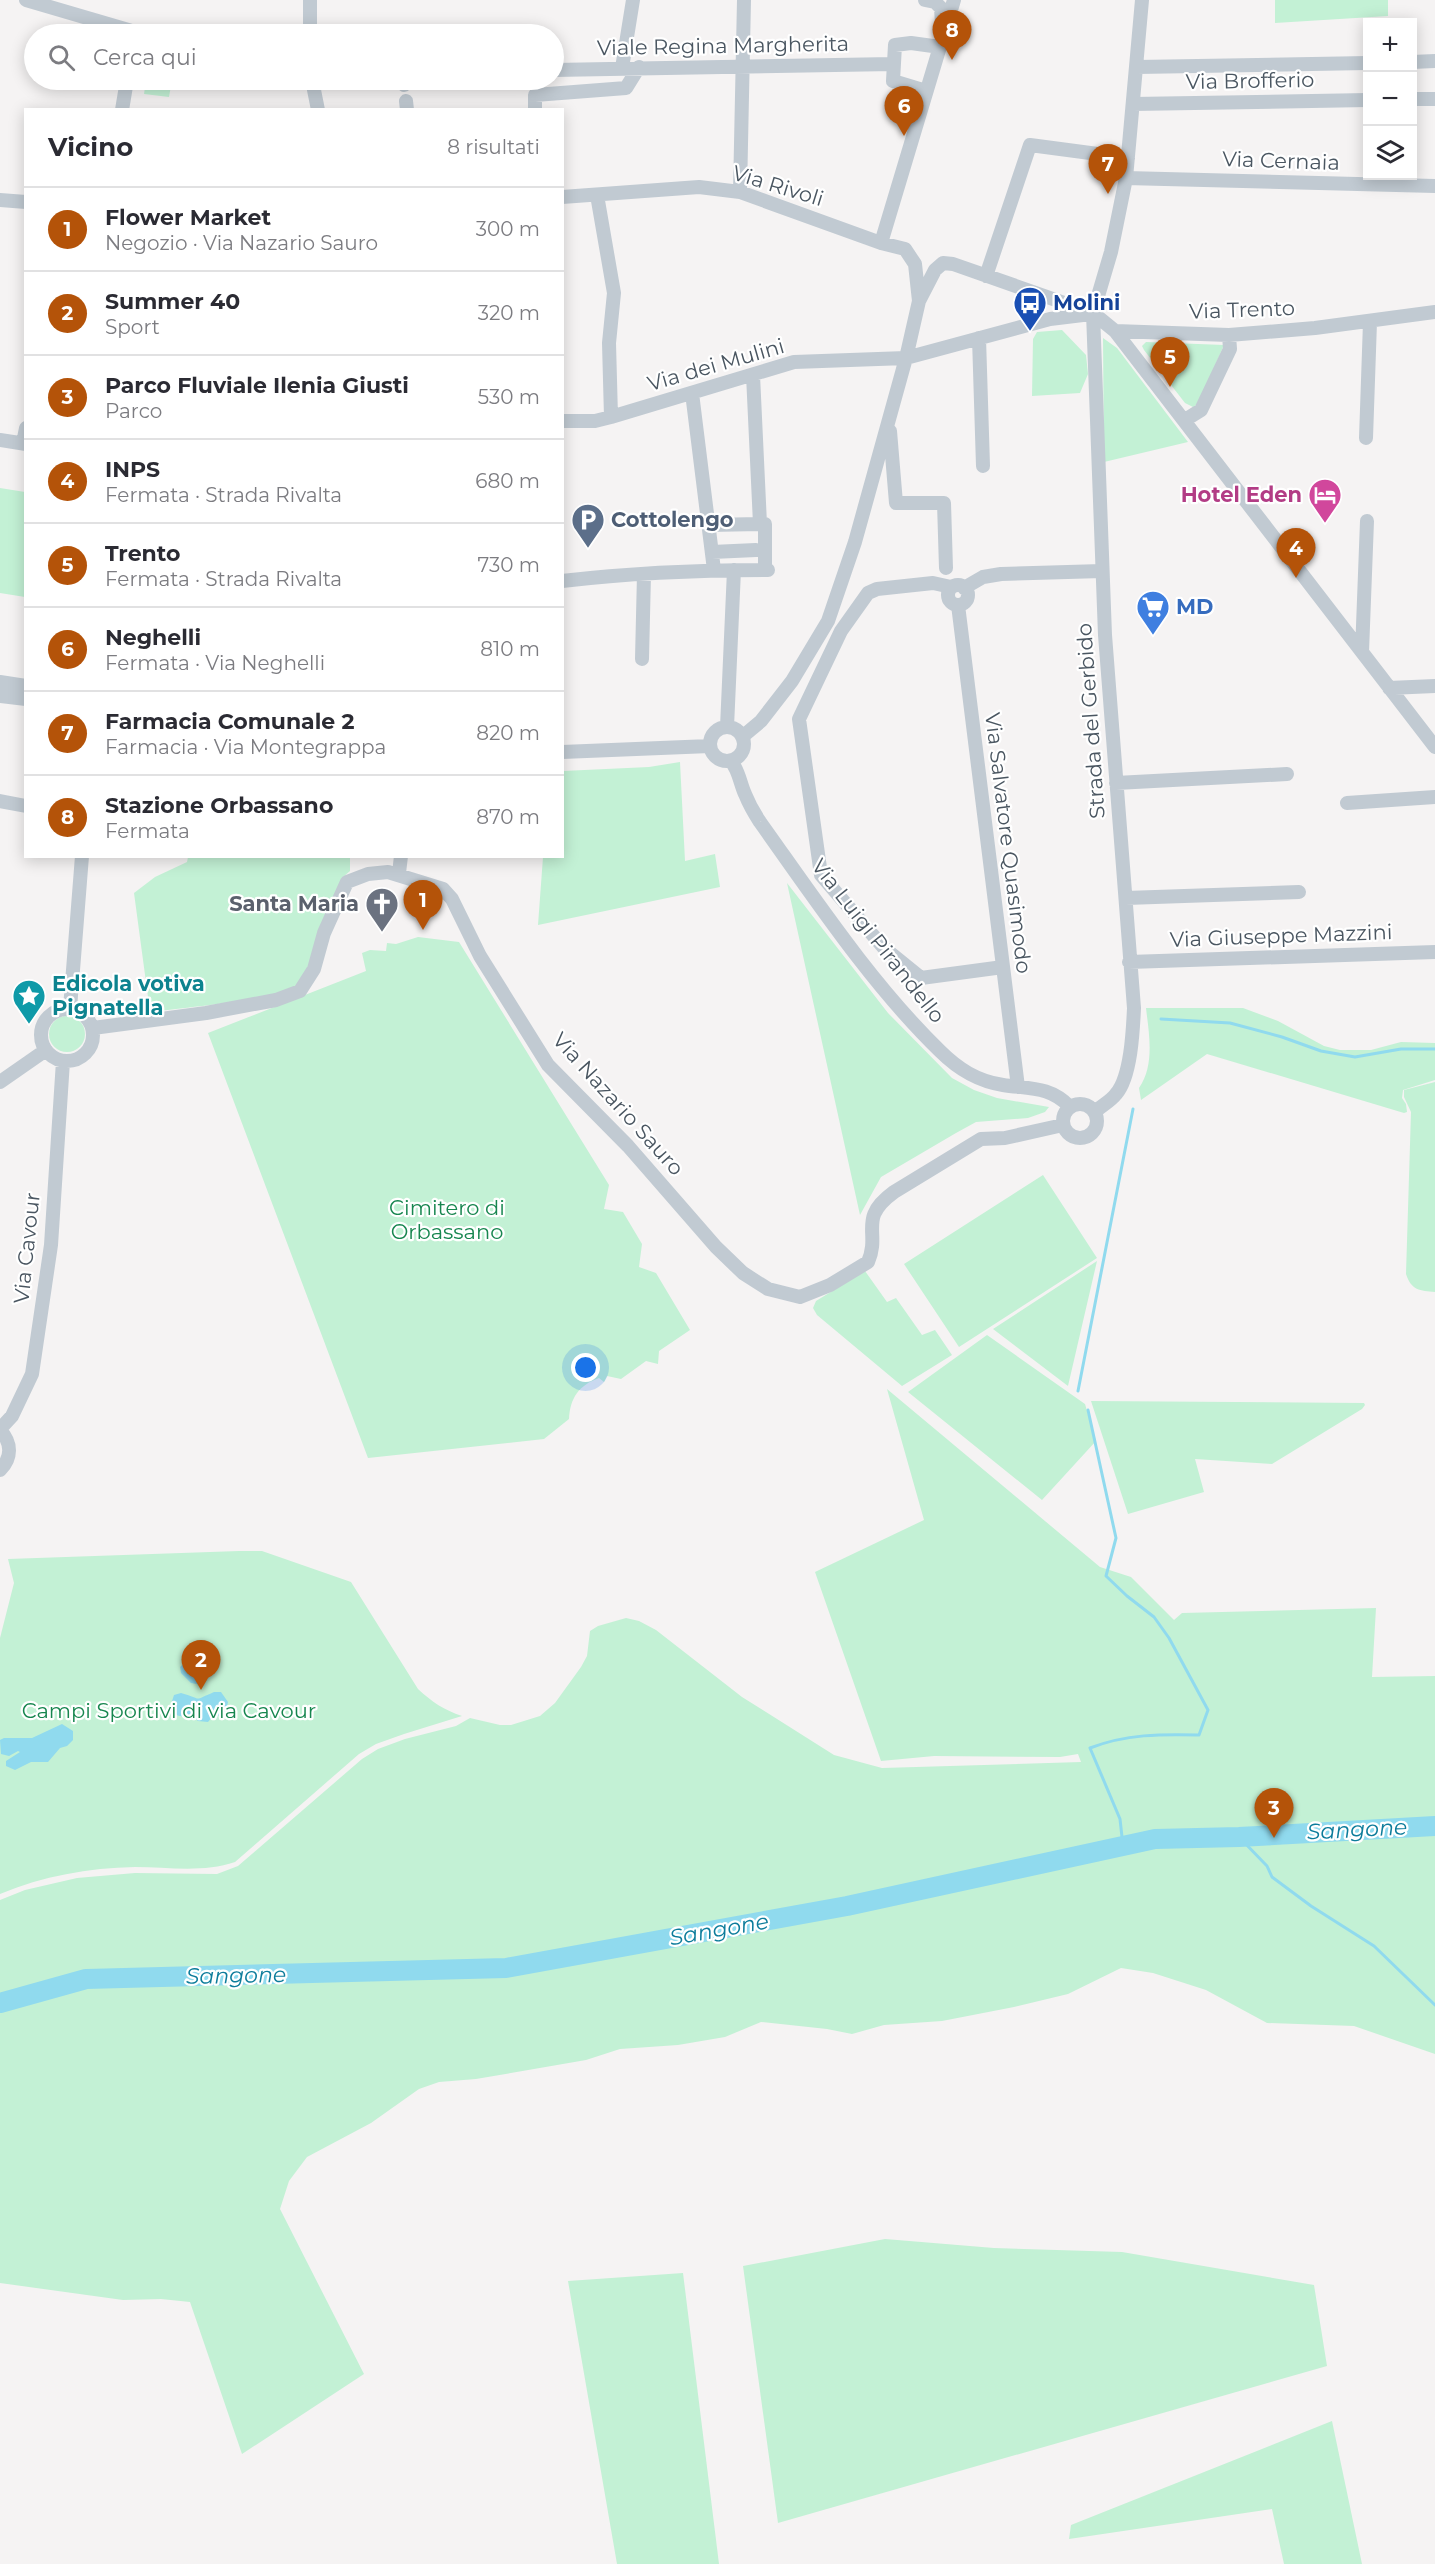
<!DOCTYPE html>
<html lang="it">
<head>
<meta charset="utf-8">
<style>
  :root { --surface:#fff; --page:#f7f7f7; --text:#2b2b33; --muted:#7c7c81; --line:#e1e1e2; --accent:#b45309 }
  body { margin:0; font-family:Montserrat,sans-serif; background:var(--page); color:var(--text) }
  .controls { position:absolute; right:18px; top:18px; display:grid; overflow:hidden; border-radius:0px; box-shadow:0 3px 15px #0003 }
  .controls button { width:54px; height:54px; display:grid; place-items:center; padding:0; border:0; border-bottom:2px solid var(--line); background:var(--surface); color:var(--text); font:30px sans-serif }
  .you { position:absolute; left:586px; top:1368px; width:21px; height:21px; margin:-15px; border:4px solid #fff; border-radius:50%; background:#1a73e8; box-shadow:0 0 0 9px #1a73e833 }
  .badge { display:grid; place-items:center; width:39px; height:39px; border-radius:50%; background:var(--accent); color:#fff; font-size:20px; font-weight:700 }
  .pin { position:absolute; translate:-50% -50px; filter:drop-shadow(0 2px 3px #0008) }
  .pin::after { content:''; position:absolute; top:32px; width:21px; height:18px; background:inherit; clip-path:polygon(0 0,100% 0,50% 100%) }
  .list { margin:0; padding:0; list-style:none }
  h2 { display:flex; justify-content:space-between; align-items:center; height:78px; margin:0; padding:0 24px; font-size:26px }
  h2 small { font-size:20px; font-weight:400; color:var(--muted) }
  .list li { display:grid; grid-template-columns:39px 1fr auto; gap:18px; align-items:center; box-sizing:border-box; height:84px; padding:0 24px; border-top:2px solid var(--line) }
  .list b { display:block; font-size:22px; white-space:nowrap }
  .list p { margin:0; font-size:20px; white-space:nowrap; color:var(--muted) }
  .list em { font-size:20px; font-style:normal; color:var(--muted) }
  .icon { flex:none; width:33px; height:33px; fill:none; stroke:currentColor; stroke-width:2; stroke-linecap:round; stroke-linejoin:round }
  .map { position:relative; flex:none; width:1435px; height:2564px; overflow:hidden }
  .search { position:absolute; background:var(--surface); box-shadow:0 3px 15px #0003; left:24px; top:24px; width:540px; height:66px; display:flex; align-items:center; gap:15px; box-sizing:border-box; padding:0 21px; border-radius:33px; color:var(--muted); font-size:22px }
  .panel { position:absolute; background:var(--surface); box-shadow:0 3px 15px #0003; left:24px; top:108px; width:540px; height:750px; border-radius:0px }
  .map>svg:first-child { display:block }
  .green { fill:#c3f1d5 }
  .water { fill:#90daee }
  .lines { fill:none; stroke-linecap:round; stroke-linejoin:round }
  .stream { stroke:#90daee; stroke-width:3 }
  .river { stroke:#90daee; stroke-width:20 }
  .minor { stroke:#c1cad2; stroke-width:14 }
  .labels { text-anchor:middle; stroke-width:4.5; stroke-linejoin:round; paint-order:stroke }
  .street-label { font-size:21px; fill:#4a5661; stroke:#fff }
  .transit-label { font-size:21px; font-weight:bold; fill:#164399; stroke:#fff; text-anchor:start }
  .hotel-label { font-size:21px; font-weight:bold; fill:#b23c85; stroke:#fff; text-anchor:end }
  .service-label { font-size:21px; font-weight:bold; fill:#4e5e75; stroke:#fff; text-anchor:start }
  .shop-label { font-size:21px; font-weight:bold; fill:#366cbe; stroke:#fff; text-anchor:start }
  .worship-label { font-size:21px; font-weight:bold; fill:#5b616d; stroke:#fff; text-anchor:end }
  .culture-label { font-size:21px; font-weight:bold; fill:#0d838f; stroke:#fff; text-anchor:start }
  .park-label { font-size:21px; fill:#17864f; stroke:#fff }
  .water-label { font-size:22px; font-style:italic; fill:#0c7c9b; stroke:#fff }
</style>
</head>
<body>
<div class="map">
<svg width="1435" height="2564" viewBox="0 0 1435 2564">
  <rect width="100%" height="100%" fill="#f5f3f3"/>
  <path class="green" d="M 1275,0 L 1388,0 L 1388,16 L 1275,23 Z
    M 146,80 L 172,80 L 169,97 L 144,94 Z
    M 1062,330 L 1086,355 L 1088,374 L 1080,393 L 1032,396 L 1033,339 L 1037,332 Z
    M 1103,338 L 1117,348 L 1188,442 L 1104,462 Z
    M 1146,342 L 1224,345 L 1198,404 L 1193,407 L 1185,403 L 1144,350 L 1142,346 Z
    M 0,488 L 25,492 L 25,597 L 0,593 Z
    M 680,762 L 685,861 L 715,854 L 720,887 L 538,925 L 543,857 L 562,856 L 563,771 L 649,767 Z
    M 188,857 L 350,857 L 350,871 L 342,878 C 333,903 314,967 298,984 C 284,999 175,1009 150,1012 L 134,893 L 155,877 L 187,862 Z
    M 787,883 L 888,1013 L 952,1078 L 974,1090 L 997,1098 L 1049,1107 L 1045,1112 L 1028,1118 L 976,1122 L 956,1133 L 881,1177 L 860,1215 Z
    M 418,937 L 459,942 L 609,1185 L 604,1209 L 623,1212 L 642,1244 L 639,1267 L 656,1273 L 690,1330 L 659,1351 L 658,1364 L 646,1361 L 621,1379 L 607,1376 L 604,1382 L 599,1378 C 579,1385 570,1398 569,1419 L 544,1439 L 368,1458 L 208,1033 L 366,971 L 362,953 L 370,950 L 386,951 L 387,943 L 396,944 Z
    M 1146,1008 L 1243,1008 L 1278,1021 L 1324,1046 L 1340,1050 L 1371,1050 L 1401,1042 L 1435,1043 L 1435,1080 L 1403,1090 L 1402,1098 L 1406,1104 L 1407,1112 L 1404,1113 L 1207,1054 L 1141,1100 L 1139,1088 C 1155,1065 1149,1034 1146,1008 Z
    M49 1034a18 18 0 1 1 36 0a18 18 0 1 1-36 0Z
    M 1435,1082 L 1435,1292 C 1420,1291 1411,1290 1406,1274 L 1411,1112 L 1404,1097 L 1404,1090 Z
    M 1043,1175 L 1097,1258 L 959,1347 L 904,1264 Z
    M 1097,1261 L 1068,1386 L 993,1329 Z
    M 865,1271 L 887,1302 L 896,1298 L 922,1335 L 935,1330 L 952,1355 L 902,1386 L 817,1315 L 813,1308 L 816,1301 Z
    M 987,1335 L 1085,1404 L 1096,1441 L 1042,1500 L 908,1392 Z
    M 887,1389 L 1100,1567 L 1131,1577 L 1174,1620 L 1182,1613 L 1376,1608 L 1372,1677 L 1435,1676 L 1435,2054 L 1354,2026 L 1267,2023 L 1206,1990 L 1153,1973 L 1121,1968 L 1068,1994 L 1014,2007 L 942,2021 L 884,2025 L 852,2034 L 827,2029 L 761,2022 L 725,2037 L 678,2045 L 620,2049 L 586,2060 L 476,2079 L 439,2082 L 419,2089 L 371,2123 L 307,2157 L 289,2181 L 280,2209 L 364,2374 L 242,2454 L 190,2302 L 161,2299 L 123,2300 L 0,2283 L 0,1900 L 25,1890 L 77,1878 L 135,1873 L 217,1874 L 238,1866 L 362,1759 L 378,1749 L 405,1739 L 456,1726 L 470,1718 L 500,1725 L 511,1725 L 540,1716 L 555,1703 L 581,1667 L 587,1656 L 590,1631 L 598,1626 L 626,1618 L 639,1621 L 656,1630 L 742,1697 L 834,1755 L 882,1768 L 1081,1762 L 1078,1754 L 1060,1757 L 934,1756 L 881,1761 L 815,1572 L 924,1520 Z
    M 1091,1401 L 1364,1403 L 1365,1405 L 1362,1409 L 1272,1464 L 1195,1459 L 1204,1492 L 1128,1514 Z
    M 239,1551 L 262,1551 L 351,1582 L 418,1689 C 432,1702 444,1710 462,1716 L 404,1734 L 376,1744 L 359,1754 L 235,1862 C 203,1873 168,1867 135,1867 C 88,1868 43,1876 0,1894 L 0,1638 L 14,1583 L 8,1559 Z
    M 885,2239 L 994,2248 L 1122,2252 L 1314,2285 L 1327,2366 L 778,2523 L 743,2266 Z
    M 683,2273 L 719,2564 L 617,2564 L 568,2281 Z
    M 1332,2421 L 1362,2564 L 1284,2564 L 1272,2509 L 1069,2539 L 1071,2525 Z"/>
  <path class="water" d="M 194,1655 L 199,1656 L 208,1667 L 207,1680 L 202,1685 L 191,1683 L 181,1673 L 180,1667 Z
    M 214,1692 L 221,1692 L 228,1702 L 226,1711 L 218,1716 L 213,1716 L 208,1722 L 198,1721 L 191,1714 C 181,1718 175,1717 170,1707 L 174,1695 L 181,1693 C 204,1699 191,1702 214,1692 Z
    M 62,1724 L 73,1731 L 73,1740 L 67,1746 L 60,1748 L 48,1762 L 31,1762 L 15,1770 L 6,1766 L 6,1761 L 20,1752 L 18,1751 L 9,1756 L 1,1754 L 0,1740 L 4,1738 L 32,1738 Z"/>
  <g class="lines">
    <path class="stream" d="M 1161,1019 L 1230,1023 L 1282,1037 L 1321,1051 L 1355,1057 L 1401,1049 L 1435,1049
      M 1078,1391 L 1133,1109
      M 1088,1410 L 1116,1538 L 1106,1576 L 1127,1596 L 1154,1617 L 1169,1638 L 1208,1710 L 1199,1735 C 1161,1734 1126,1734 1090,1748 L 1120,1819 L 1123,1846
      M 1239,1837 L 1267,1866 L 1272,1877 L 1311,1906 L 1374,1946 L 1435,2005"/>
    <path class="river" d="M 0,2003 L 86,1979 L 506,1968 L 847,1906 L 1155,1839 L 1239,1837 L 1435,1826"/>
    <path class="minor" d="M 26,0 L 142,34
      M 310,0 L 310,34
      M 925,0 L 935,2 L 941,8 L 942,24
      M 1412,62 L 1435,61
      M 1137,67 L 1368,63
      M 622,68 L 633,0
      M 554,70 L 893,64
      M 312,80 L 318,110
      M 403,80 L 404,85
      M 312,84 L 350,80
      M 926,91 L 893,81 L 895,45 L 911,43 L 940,47
      M 1412,99 L 1435,99
      M 406,101 L 407,110
      M 1133,104 L 1368,100
      M 122,110 L 127,80
      M 535,110 L 535,95 L 626,88 L 639,67
      M 1126,178 L 1435,186
      M 740,192 L 744,0
      M 597,195 L 614,293 L 609,343 L 611,417
      M 562,197 L 699,187 L 740,192 L 881,243 L 905,249 L 915,264 L 919,301
      M 0,200 L 26,202
      M 881,243 L 954,0
      M 986,276 L 1030,145 L 1128,158
      M 1115,331 L 1229,335 L 1315,328 L 1435,312
      M 979,338 L 983,466
      M 753,375 L 760,524 L 765,524 L 765,564
      M 692,393 L 714,570
      M 1185,420 L 1201,410 L 1230,349 L 1229,335
      M 562,421 L 595,421 L 611,417 L 794,362 L 906,358 L 1050,319 L 1091,314
      M 890,431 L 896,503 L 944,503 L 946,568
      M 1366,438 L 1370,322
      M 0,440 L 26,444
      M 23,443 L 26,428
      M 708,525 L 760,524
      M 712,552 L 756,550
      M 562,581 C 631,573 699,570 768,570
      M948 595a10 10 0 1 1 20 0a10 10 0 1 1-20 0Z
      M 951,587 L 933,583 L 877,589 L 868,593 L 841,631 L 799,719 L 821,875 L 884,948 L 921,978 L 1003,967
      M 964,588 L 983,577 L 1001,574 L 1102,571
      M 958,605 L 1018,1087
      M 1362,652 L 1367,521
      M 642,659 L 644,574
      M 0,682 L 26,686
      M 1389,688 L 1435,686
      M 0,696 L 26,699
      M710 744a17 17 0 1 1 34 0a17 17 0 1 1-34 0Z
      M 727,727 L 734,570
      M 742,737 L 761,721 L 792,681 L 828,621 L 855,542 L 906,358 L 919,301 L 935,270 L 943,263 L 953,264 L 1093,313 L 1115,331 L 1435,747
      M 562,752 L 710,746
      M 731,761 C 739,771 740,783 745,794 C 749,804 754,813 760,822 C 815,899 872,985 940,1051 C 958,1069 977,1081 1003,1085 C 1029,1089 1050,1086 1070,1107
      M 1116,783 L 1287,774
      M 0,801 L 26,806
      M 1347,803 L 1435,797
      M 399,873 L 401,856
      M 1126,898 L 1299,892
      M 1129,962 L 1435,952
      M 70,1008 L 82,856
      M41 1035a26 26 0 1 1 52 0a26 26 0 1 1-52 0Z
      M 93,1028 L 206,1013 L 276,1000 L 300,991 L 314,969 L 324,933 L 347,882 L 368,874 L 388,872 L 443,889 L 452,899 L 480,956 L 548,1065 L 628,1146 L 716,1247 L 743,1273 L 768,1289 L 800,1297 L 830,1285 L 868,1262 C 881,1232 857,1219 894,1192 L 981,1139 L 1005,1138 L 1063,1125
      M 0,1082 L 46,1050
      M1063 1121a17 17 0 1 1 34 0a17 17 0 1 1-34 0Z
      M 1095,1112 C 1101,1106 1111,1101 1116,1094 C 1131,1077 1133,1030 1134,1008 L 1105,635 L 1093,313 L 1111,252 L 1126,178 L 1142,0
      M 0,1429 L 12,1416 L 32,1374 L 51,1245 L 63,1061
      M 0,1430 C 12,1443 12,1458 0,1470"/>
  </g>
  <defs>
    <g id="bus-pin" transform="scale(1.725)"><path d="M0 17L-7.5 6A9.5 9.5 0 1 1 7.5 6Z" fill="#1a4fb4" stroke="#fff"/><path d="M-5-6H5V4H4V6H2V4H-2V6H-4V4H-5ZM-3.5-4V0h7V-4ZM-3.5 1.2v1.5H-2V1.2ZM2 1.2v1.5H3.5V1.2Z" fill="#fff"/></g>
    <g id="hotel-pin" transform="scale(1.725)"><path d="M0 17L-7.5 6A9.5 9.5 0 1 1 7.5 6Z" fill="#d1479c" stroke="#fff"/><path d="M-6-4.5h1.5V1H6V5H4.5V3h-9V5H-6ZM-4 0a1.8 1.8 0 1 1 3.6 0ZM.5 0V-2.5h3Q6-2.5 6 0Z" fill="#fff"/></g>
    <g id="parking-pin" transform="scale(1.725)"><path d="M0 17L-7.5 6A9.5 9.5 0 1 1 7.5 6Z" fill="#5c6f8a" stroke="#fff"/><path d="M-3.5-5.5H1a3.5 3.5 0 0 1 0 7H-1V5.5H-3.5ZM-1-3.4V-.6H.8a1.4 1.4 0 0 0 0-2.8Z" fill="#fff"/></g>
    <g id="supermarket-pin" transform="scale(1.725)"><path d="M0 17L-7.5 6A9.5 9.5 0 1 1 7.5 6Z" fill="#3f7fe0" stroke="#fff"/><path d="M-6-5.5h2.5l.6 2H6L4.5 2H-2.5L-4.4-4H-6ZM-1.5 3.2a1.3 1.3 0 1 0 .1 0ZM3 3.2a1.3 1.3 0 1 0 .1 0Z" fill="#fff"/></g>
    <g id="church-pin" transform="scale(1.725)"><path d="M0 17L-7.5 6A9.5 9.5 0 1 1 7.5 6Z" fill="#6b7280" stroke="#fff"/><path d="M-1.2-6h2.4v3.5h3.3v2.4h-3.3V6h-2.4V-.1h-3.3v-2.4h3.3Z" fill="#fff"/></g>
    <g id="sight-pin" transform="scale(1.725)"><path d="M0 17L-7.5 6A9.5 9.5 0 1 1 7.5 6Z" fill="#0f9aa8" stroke="#fff"/><path d="M0-6L1.8-2.2L6-1.7L2.9 1.2L3.7 5.4L0 3.3L-3.7 5.4L-2.9 1.2L-6-1.7L-1.8-2.2Z" fill="#fff"/></g>
  </defs>
  <g fill-rule="evenodd">
    <use href="#bus-pin" x="1030" y="303"/>
    <use href="#hotel-pin" x="1325" y="495"/>
    <use href="#parking-pin" x="588" y="520"/>
    <use href="#supermarket-pin" x="1153" y="607"/>
    <use href="#church-pin" x="382" y="904"/>
    <use href="#sight-pin" x="29" y="996"/>
  </g>
  <g class="labels">
    <g class="street-label">
      <text transform="translate(723 46) rotate(-1)" y="7">Viale Regina Margherita</text>
      <text transform="translate(1250 81) rotate(-1)" y="7">Via Brofferio</text>
      <text transform="translate(1281 161) rotate(2)" y="7">Via Cernaia</text>
      <text transform="translate(778 186) rotate(17)" y="7">Via Rivoli</text>
      <text transform="translate(1242 310) rotate(-2)" y="7">Via Trento</text>
      <text transform="translate(716 365) rotate(-16)" y="7">Via dei Mulini</text>
      <text transform="translate(1091 721) rotate(-94)" y="7">Strada del Gerbido</text>
      <text transform="translate(1008 843) rotate(83)" y="7">Via Salvatore Quasimodo</text>
      <text transform="translate(1281 936) rotate(-2)" y="7">Via Giuseppe Mazzini</text>
      <text transform="translate(878 941) rotate(52)" y="7">Via Luigi Pirandello</text>
      <text transform="translate(618 1104) rotate(48)" y="7">Via Nazario Sauro</text>
      <text transform="translate(27 1248) rotate(-84)" y="7">Via Cavour</text>
    </g>
    <g class="transit-label">
      <text x="1053" y="310">Molini</text>
    </g>
    <g class="hotel-label">
      <text x="1302" y="502">Hotel Eden</text>
    </g>
    <g class="service-label">
      <text x="611" y="527">Cottolengo</text>
    </g>
    <g class="shop-label">
      <text x="1176" y="614">MD</text>
    </g>
    <g class="worship-label">
      <text x="359" y="911">Santa Maria</text>
    </g>
    <g class="culture-label">
      <text x="52" y="991">Edicola votiva<tspan x="52" dy="24">Pignatella</tspan></text>
    </g>
    <g class="park-label">
      <text x="447" y="1215">Cimitero di<tspan x="447" dy="24">Orbassano</tspan></text>
      <text x="169" y="1718">Campi Sportivi di via Cavour</text>
    </g>
    <g class="water-label">
      <text transform="translate(1357 1829) rotate(-3)" y="8">Sangone</text>
      <text transform="translate(719 1929) rotate(-10)" y="8">Sangone</text>
      <text transform="translate(236 1975) rotate(-1)" y="8">Sangone</text>
    </g>
  </g>
</svg>
<div class="controls">
<button>+</button>
<button>−</button>
<button><svg class="icon" aria-label="layers" viewBox="0 0 24 24"><path d="M12 4l9 5-9 5-9-5zM3 14l9 5 9-5"/></svg></button>
</div>
<div class="you"></div>
<div class="pin badge" style="left:423px;top:930px">1</div>
<div class="pin badge" style="left:201px;top:1690px">2</div>
<div class="pin badge" style="left:1274px;top:1838px">3</div>
<div class="pin badge" style="left:1296px;top:578px">4</div>
<div class="pin badge" style="left:1170px;top:387px">5</div>
<div class="pin badge" style="left:904px;top:136px">6</div>
<div class="pin badge" style="left:1108px;top:194px">7</div>
<div class="pin badge" style="left:952px;top:60px">8</div>
<div class="search"><svg class="icon" aria-label="search" viewBox="0 0 24 24"><circle cx="10" cy="10" r="6"/><path d="M15 15l6 6"/></svg>Cerca qui</div>
<section class="panel">
<h2>Vicino<small>8 risultati</small></h2>
<ul class="list">
<li><span class="badge">1</span><div><b>Flower Market</b><p>Negozio · Via Nazario Sauro</p></div><em>300 m</em></li>
<li><span class="badge">2</span><div><b>Summer 40</b><p>Sport</p></div><em>320 m</em></li>
<li><span class="badge">3</span><div><b>Parco Fluviale Ilenia Giusti</b><p>Parco</p></div><em>530 m</em></li>
<li><span class="badge">4</span><div><b>INPS</b><p>Fermata · Strada Rivalta</p></div><em>680 m</em></li>
<li><span class="badge">5</span><div><b>Trento</b><p>Fermata · Strada Rivalta</p></div><em>730 m</em></li>
<li><span class="badge">6</span><div><b>Neghelli</b><p>Fermata · Via Neghelli</p></div><em>810 m</em></li>
<li><span class="badge">7</span><div><b>Farmacia Comunale 2</b><p>Farmacia · Via Montegrappa</p></div><em>820 m</em></li>
<li><span class="badge">8</span><div><b>Stazione Orbassano</b><p>Fermata</p></div><em>870 m</em></li>
</ul>
</section>
</div>
</body>
</html>
